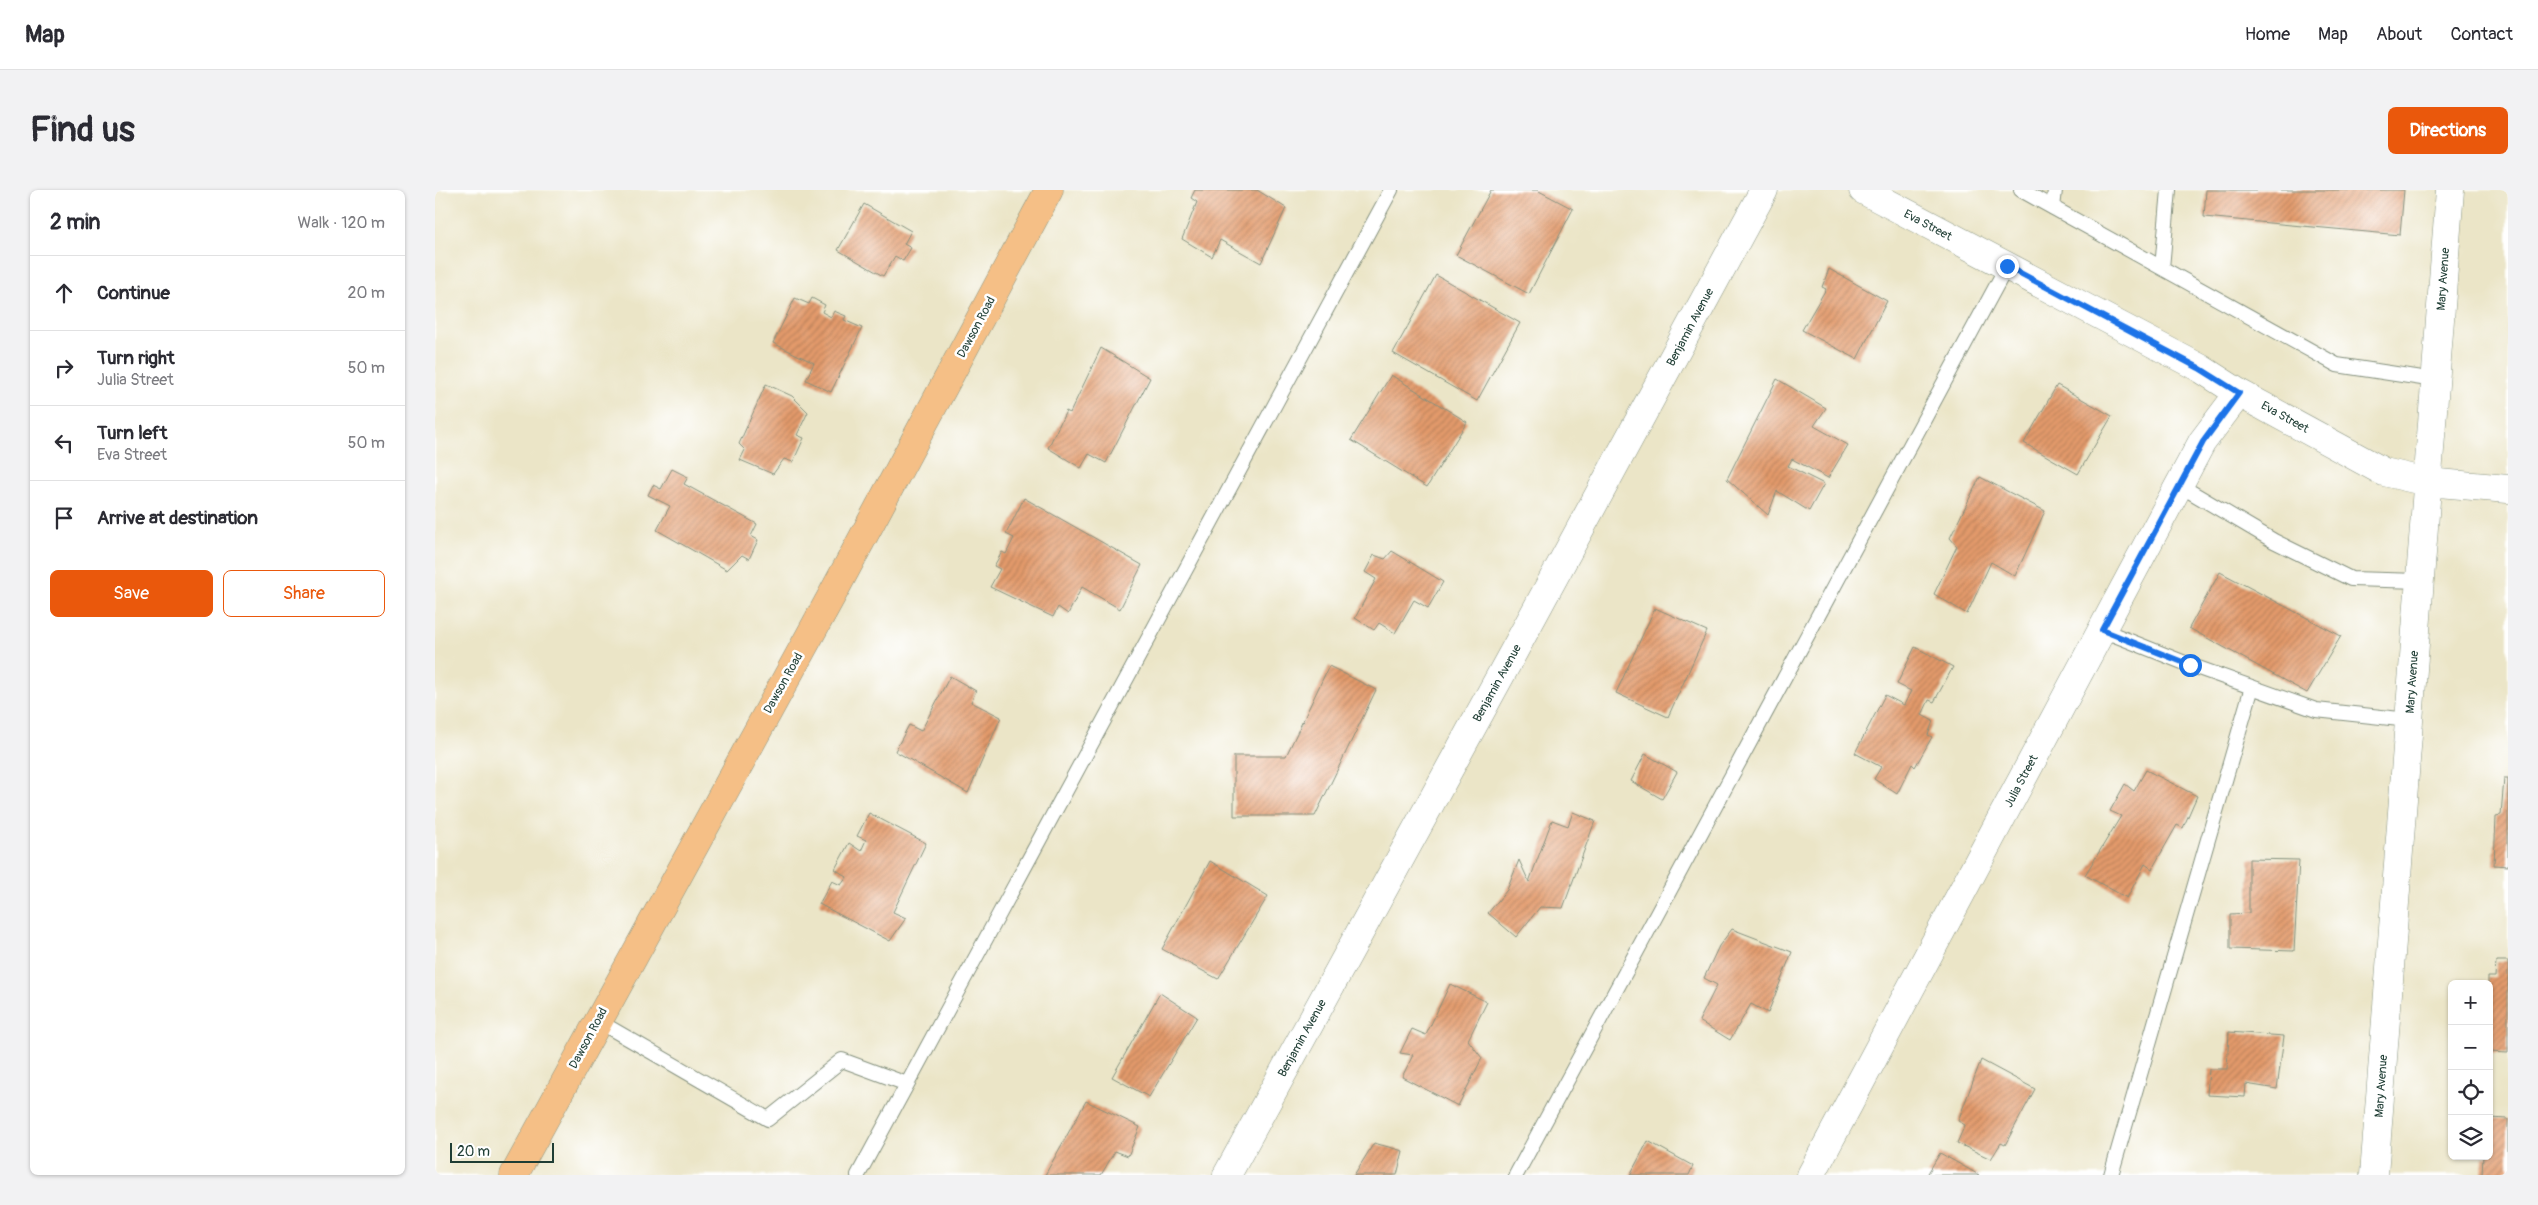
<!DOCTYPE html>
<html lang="en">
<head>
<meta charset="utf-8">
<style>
  :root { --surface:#fff; --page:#f2f2f3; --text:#2b2b33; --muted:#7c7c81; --line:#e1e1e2; --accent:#ea580c }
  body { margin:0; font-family:Pangolin,sans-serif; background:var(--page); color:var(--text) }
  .controls { position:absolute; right:15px; bottom:15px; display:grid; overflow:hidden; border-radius:8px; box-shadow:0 1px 4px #0004 }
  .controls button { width:45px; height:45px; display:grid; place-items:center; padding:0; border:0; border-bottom:1px solid var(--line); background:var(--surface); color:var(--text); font:25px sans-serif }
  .scale { position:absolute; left:15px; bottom:12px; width:104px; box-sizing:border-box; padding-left:5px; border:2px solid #1f3d34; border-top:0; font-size:14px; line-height:18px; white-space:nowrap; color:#1f3d34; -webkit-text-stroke:4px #fff; paint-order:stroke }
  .stop { position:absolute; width:15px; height:15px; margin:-11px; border:4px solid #1a73e8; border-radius:50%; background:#fff }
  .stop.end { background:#1a73e8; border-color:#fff; box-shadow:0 1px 5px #0008 }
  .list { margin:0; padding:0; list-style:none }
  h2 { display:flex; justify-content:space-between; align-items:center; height:65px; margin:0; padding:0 20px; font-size:21px }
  h2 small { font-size:16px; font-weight:400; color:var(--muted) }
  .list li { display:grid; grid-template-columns:32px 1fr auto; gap:15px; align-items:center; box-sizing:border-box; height:75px; padding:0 20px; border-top:1px solid var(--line) }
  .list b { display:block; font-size:19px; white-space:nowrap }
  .list p { margin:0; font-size:16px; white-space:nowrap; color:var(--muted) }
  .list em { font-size:16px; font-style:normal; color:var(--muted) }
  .actions { display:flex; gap:10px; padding:15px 20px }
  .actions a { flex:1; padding:11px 0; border:1px solid var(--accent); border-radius:8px; text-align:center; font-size:18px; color:var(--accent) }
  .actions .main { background:var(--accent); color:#fff }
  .icon { flex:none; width:28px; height:28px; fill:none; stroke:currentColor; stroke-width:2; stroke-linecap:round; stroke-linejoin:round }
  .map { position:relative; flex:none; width:2073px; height:985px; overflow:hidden; border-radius:8px }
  header { display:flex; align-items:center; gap:30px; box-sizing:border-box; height:70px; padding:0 25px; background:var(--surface); border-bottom:1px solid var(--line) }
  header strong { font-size:24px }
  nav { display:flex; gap:28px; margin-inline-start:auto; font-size:18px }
  .intro { display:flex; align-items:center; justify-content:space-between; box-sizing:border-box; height:120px; padding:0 30px }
  h1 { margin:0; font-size:35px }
  .button { padding:12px 22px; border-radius:8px; background:var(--accent); color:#fff; font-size:18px; font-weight:700 }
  main { display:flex; gap:30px; padding:0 30px }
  aside { flex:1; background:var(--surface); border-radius:8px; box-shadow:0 1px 4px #0004 }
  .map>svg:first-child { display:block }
  .building { fill:url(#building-hatch) }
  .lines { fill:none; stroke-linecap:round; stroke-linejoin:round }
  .service-casing { stroke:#85917e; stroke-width:16 }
  .minor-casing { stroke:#85917e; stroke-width:29 }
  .primary-casing { stroke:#85917e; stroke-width:29 }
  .service { stroke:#fff; stroke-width:14 }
  .minor { stroke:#fff; stroke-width:28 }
  .primary { stroke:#f5bf86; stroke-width:28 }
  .route { stroke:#1a73e8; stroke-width:6 }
  .labels { text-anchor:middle; stroke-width:5; stroke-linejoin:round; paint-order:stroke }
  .street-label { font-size:12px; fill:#1f3d34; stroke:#fff }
</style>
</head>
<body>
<header>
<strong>Map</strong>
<nav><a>Home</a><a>Map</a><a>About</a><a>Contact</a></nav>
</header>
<div class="intro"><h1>Find us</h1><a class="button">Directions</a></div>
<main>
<aside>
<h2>2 min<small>Walk · 120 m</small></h2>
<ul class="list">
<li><svg class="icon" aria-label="ahead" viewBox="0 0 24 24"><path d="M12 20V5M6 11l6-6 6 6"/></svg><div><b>Continue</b></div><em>20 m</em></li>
<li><svg class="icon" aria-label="right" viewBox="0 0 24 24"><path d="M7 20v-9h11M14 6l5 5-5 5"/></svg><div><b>Turn right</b><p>Julia Street</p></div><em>50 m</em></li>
<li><svg class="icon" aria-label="left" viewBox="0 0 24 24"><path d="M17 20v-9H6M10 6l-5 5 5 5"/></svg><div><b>Turn left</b><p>Eva Street</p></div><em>50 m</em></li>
<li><svg class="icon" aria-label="arrive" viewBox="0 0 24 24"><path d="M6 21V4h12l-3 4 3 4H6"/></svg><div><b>Arrive at destination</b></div></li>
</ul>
<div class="actions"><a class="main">Save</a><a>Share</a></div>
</aside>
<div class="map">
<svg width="2073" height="985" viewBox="0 0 2073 985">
  <defs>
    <pattern id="building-hatch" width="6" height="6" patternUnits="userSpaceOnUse" patternTransform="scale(1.25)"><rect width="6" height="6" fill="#e39a6b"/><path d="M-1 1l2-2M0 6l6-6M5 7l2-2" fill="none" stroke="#b77f59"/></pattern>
  </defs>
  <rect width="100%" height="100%" fill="#fff"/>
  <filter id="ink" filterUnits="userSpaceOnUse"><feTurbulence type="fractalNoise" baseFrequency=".02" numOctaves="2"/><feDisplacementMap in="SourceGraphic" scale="10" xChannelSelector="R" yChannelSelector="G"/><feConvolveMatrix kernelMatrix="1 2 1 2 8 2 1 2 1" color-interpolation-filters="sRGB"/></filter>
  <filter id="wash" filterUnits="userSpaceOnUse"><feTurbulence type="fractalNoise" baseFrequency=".0096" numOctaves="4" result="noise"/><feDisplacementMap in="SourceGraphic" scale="20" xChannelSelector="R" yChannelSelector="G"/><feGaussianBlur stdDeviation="1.12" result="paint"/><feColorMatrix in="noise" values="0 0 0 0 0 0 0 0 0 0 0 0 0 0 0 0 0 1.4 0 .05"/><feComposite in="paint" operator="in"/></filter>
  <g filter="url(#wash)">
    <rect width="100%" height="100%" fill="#ebe5c7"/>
    <g id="blocks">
      <path class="building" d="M 760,0 L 822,0 L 851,18 L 826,73 L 785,50 L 777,67 L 747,49 L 762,12 L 756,8 Z
        M 1056,0 L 1102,0 L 1138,19 L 1094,104 L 1021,65 Z
        M 1771,0 L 1969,0 L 1965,45 L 1769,27 Z
        M 429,14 L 476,41 L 469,54 L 476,58 L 468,71 L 460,66 L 448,86 L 403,60 Z
        M 1394,79 L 1452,111 L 1422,169 L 1367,140 L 1391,99 L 1387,97 Z
        M 1001,85 L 1085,133 L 1042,211 L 958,163 Z
        M 360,108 L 374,114 L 377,108 L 390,115 L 387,122 L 396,127 L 399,121 L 411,126 L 409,130 L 427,138 L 396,202 L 371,190 L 379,173 L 338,153 Z
        M 666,158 L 715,188 L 671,273 L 654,264 L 646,278 L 613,258 L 631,221 L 635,223 Z
        M 956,185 L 1032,232 L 992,297 L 916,250 Z
        M 1342,189 L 1391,218 L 1379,236 L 1413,255 L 1393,288 L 1357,269 L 1353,276 L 1389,294 L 1374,321 L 1342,301 L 1333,325 L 1292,289 Z
        M 331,194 L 357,206 L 373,222 L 362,245 L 369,248 L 358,272 L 349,269 L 338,284 L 305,270 L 310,260 L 304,254 Z
        M 1622,195 L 1677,226 L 1643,284 L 1589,253 Z
        M 237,279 L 253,287 L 249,294 L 322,334 L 316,346 L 323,350 L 314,369 L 307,365 L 292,380 L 222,340 L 235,316 L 213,305 L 218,295 L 226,299 Z
        M 1545,287 L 1610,321 L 1580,386 L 1556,372 L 1532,424 L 1499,404 L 1522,356 L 1515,348 Z
        M 589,308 L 707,375 L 685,419 L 647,397 L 633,424 L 623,417 L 618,427 L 555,397 L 565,379 L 559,376 L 567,362 L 571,364 L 579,348 L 571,344 Z
        M 957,361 L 1008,392 L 993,418 L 979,410 L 960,443 L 944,433 L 939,440 L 920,428 L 941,389 L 930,382 L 939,365 L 950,369 Z
        M 1785,382 L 1906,446 L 1872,503 L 1754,438 Z
        M 1220,418 L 1272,441 L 1233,527 L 1181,503 Z
        M 1480,457 L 1518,477 L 1499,512 L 1494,510 L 1487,525 L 1498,531 L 1493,545 L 1497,547 L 1480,577 L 1477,574 L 1462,604 L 1439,589 L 1446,577 L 1420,563 L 1450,505 L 1469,515 L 1476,501 L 1462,494 Z
        M 894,476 L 941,500 L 880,626 L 799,626 L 799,566 L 851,566 Z
        M 515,486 L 541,501 L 536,512 L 566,527 L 533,603 L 460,561 L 474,535 L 486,541 Z
        M 1210,564 L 1242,582 L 1227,609 L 1196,591 Z
        M 1711,580 L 1762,606 L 1748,638 L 1742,635 L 1717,679 L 1710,674 L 1692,708 L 1650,685 L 1686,626 L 1675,621 L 1690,594 L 1699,601 Z
        M 2069,588 L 2073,588 L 2073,676 L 2059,675 L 2061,626 L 2066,625 Z
        M 1138,622 L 1160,631 L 1128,718 L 1105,717 L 1081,747 L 1053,723 L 1072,700 L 1084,670 L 1094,692 L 1117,630 L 1133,636 Z
        M 434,623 L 491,653 L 458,722 L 471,728 L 455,751 L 384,714 L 397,691 L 406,695 L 412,687 L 400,679 L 414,653 L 426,661 L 431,650 L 422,646 Z
        M 1814,669 L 1864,670 L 1859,761 L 1795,759 L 1795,724 L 1814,723 Z
        M 775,671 L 833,706 L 783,789 L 727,759 Z
        M 1297,739 L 1357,762 L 1333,823 L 1316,814 L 1295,850 L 1264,831 L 1282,795 L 1269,788 L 1284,756 Z
        M 2061,771 L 2073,771 L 2073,863 L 2054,862 L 2053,794 L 2053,787 L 2060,787 Z
        M 1015,794 L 1052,812 L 1033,850 L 1047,868 L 1023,916 L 967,887 L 978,865 L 965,863 L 977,839 L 991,845 Z
        M 725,803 L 762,827 L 714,907 L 677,887 Z
        M 1794,842 L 1849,846 L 1842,899 L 1811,894 L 1810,907 L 1772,905 L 1774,879 L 1792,879 Z
        M 1546,870 L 1600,899 L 1570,955 L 1566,953 L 1556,969 L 1522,953 L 1530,935 L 1523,931 Z
        M 651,911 L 705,937 L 693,966 L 680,961 L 666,985 L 610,985 Z
        M 2054,928 L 2073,929 L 2073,985 L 2047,985 L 2048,966 L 2054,966 Z
        M 1213,951 L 1258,976 L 1254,985 L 1195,985 Z
        M 939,953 L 968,961 L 962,985 L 919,985 Z
        M 1505,963 L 1544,985 L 1492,985 Z"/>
    </g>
  </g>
  <g filter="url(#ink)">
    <use href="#blocks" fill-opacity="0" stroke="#85917e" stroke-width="1"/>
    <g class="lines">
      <g class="service-casing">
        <path id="service" d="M 1586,0 L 1902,175 L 2000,190
          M 1618,18 L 1620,0
          M 1727,78 L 1734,0
          M 1744,295 L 1839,351 L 1916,389 L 1985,391
          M 1667,440 L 1755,475 L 1881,520 L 1974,530
          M 163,831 L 333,929 L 407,870 L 472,894
          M 423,985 L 956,0
          M 1081,985 L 1572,76
          M 1676,985 L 1817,497"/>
      </g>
      <g class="minor-casing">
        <path id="minor" d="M 1428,0 L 1765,178 L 1804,203 L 1949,282 L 1992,292 L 2073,299
          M 792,985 L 1080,459 L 1329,0
          M 1376,985 L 1767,252 L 1804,203
          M 1939,985 L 2015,0"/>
      </g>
      <g class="primary-casing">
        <path id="primary" d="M 79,985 L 397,405 L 614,0"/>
      </g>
      <use href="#service" class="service"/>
      <use href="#minor" class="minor"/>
      <use href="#primary" class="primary"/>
    </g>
  </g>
  <g class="lines" filter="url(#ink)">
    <path class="route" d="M 1572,76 L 1764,178 L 1804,203 L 1768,252 L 1667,440 L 1755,475"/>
  </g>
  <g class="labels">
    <g class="street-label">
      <text transform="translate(1493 35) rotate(28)" y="4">Eva Street</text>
      <text transform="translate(2008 89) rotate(-86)" y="4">Mary Avenue</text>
      <text transform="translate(541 137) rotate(-62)" y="4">Dawson Road</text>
      <text transform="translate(1255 137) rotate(-62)" y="4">Benjamin Avenue</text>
      <text transform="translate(1850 227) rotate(29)" y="4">Eva Street</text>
      <text transform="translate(1977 492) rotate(-86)" y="4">Mary Avenue</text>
      <text transform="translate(348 493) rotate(-61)" y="4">Dawson Road</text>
      <text transform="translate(1062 493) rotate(-61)" y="4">Benjamin Avenue</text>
      <text transform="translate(1586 591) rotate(-62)" y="4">Julia Street</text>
      <text transform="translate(153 848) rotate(-62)" y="4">Dawson Road</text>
      <text transform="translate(867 848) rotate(-61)" y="4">Benjamin Avenue</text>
      <text transform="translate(1946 896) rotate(-86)" y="4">Mary Avenue</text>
    </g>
  </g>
</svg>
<div class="controls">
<button>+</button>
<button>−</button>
<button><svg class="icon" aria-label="locate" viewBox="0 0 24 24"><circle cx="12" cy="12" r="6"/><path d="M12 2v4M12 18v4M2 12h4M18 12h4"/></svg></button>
<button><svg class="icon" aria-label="layers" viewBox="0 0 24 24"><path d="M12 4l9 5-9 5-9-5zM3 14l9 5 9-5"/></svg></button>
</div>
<div class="scale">20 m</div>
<div class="stop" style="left:1755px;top:475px"></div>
<div class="stop end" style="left:1572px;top:76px"></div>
</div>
</main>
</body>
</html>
